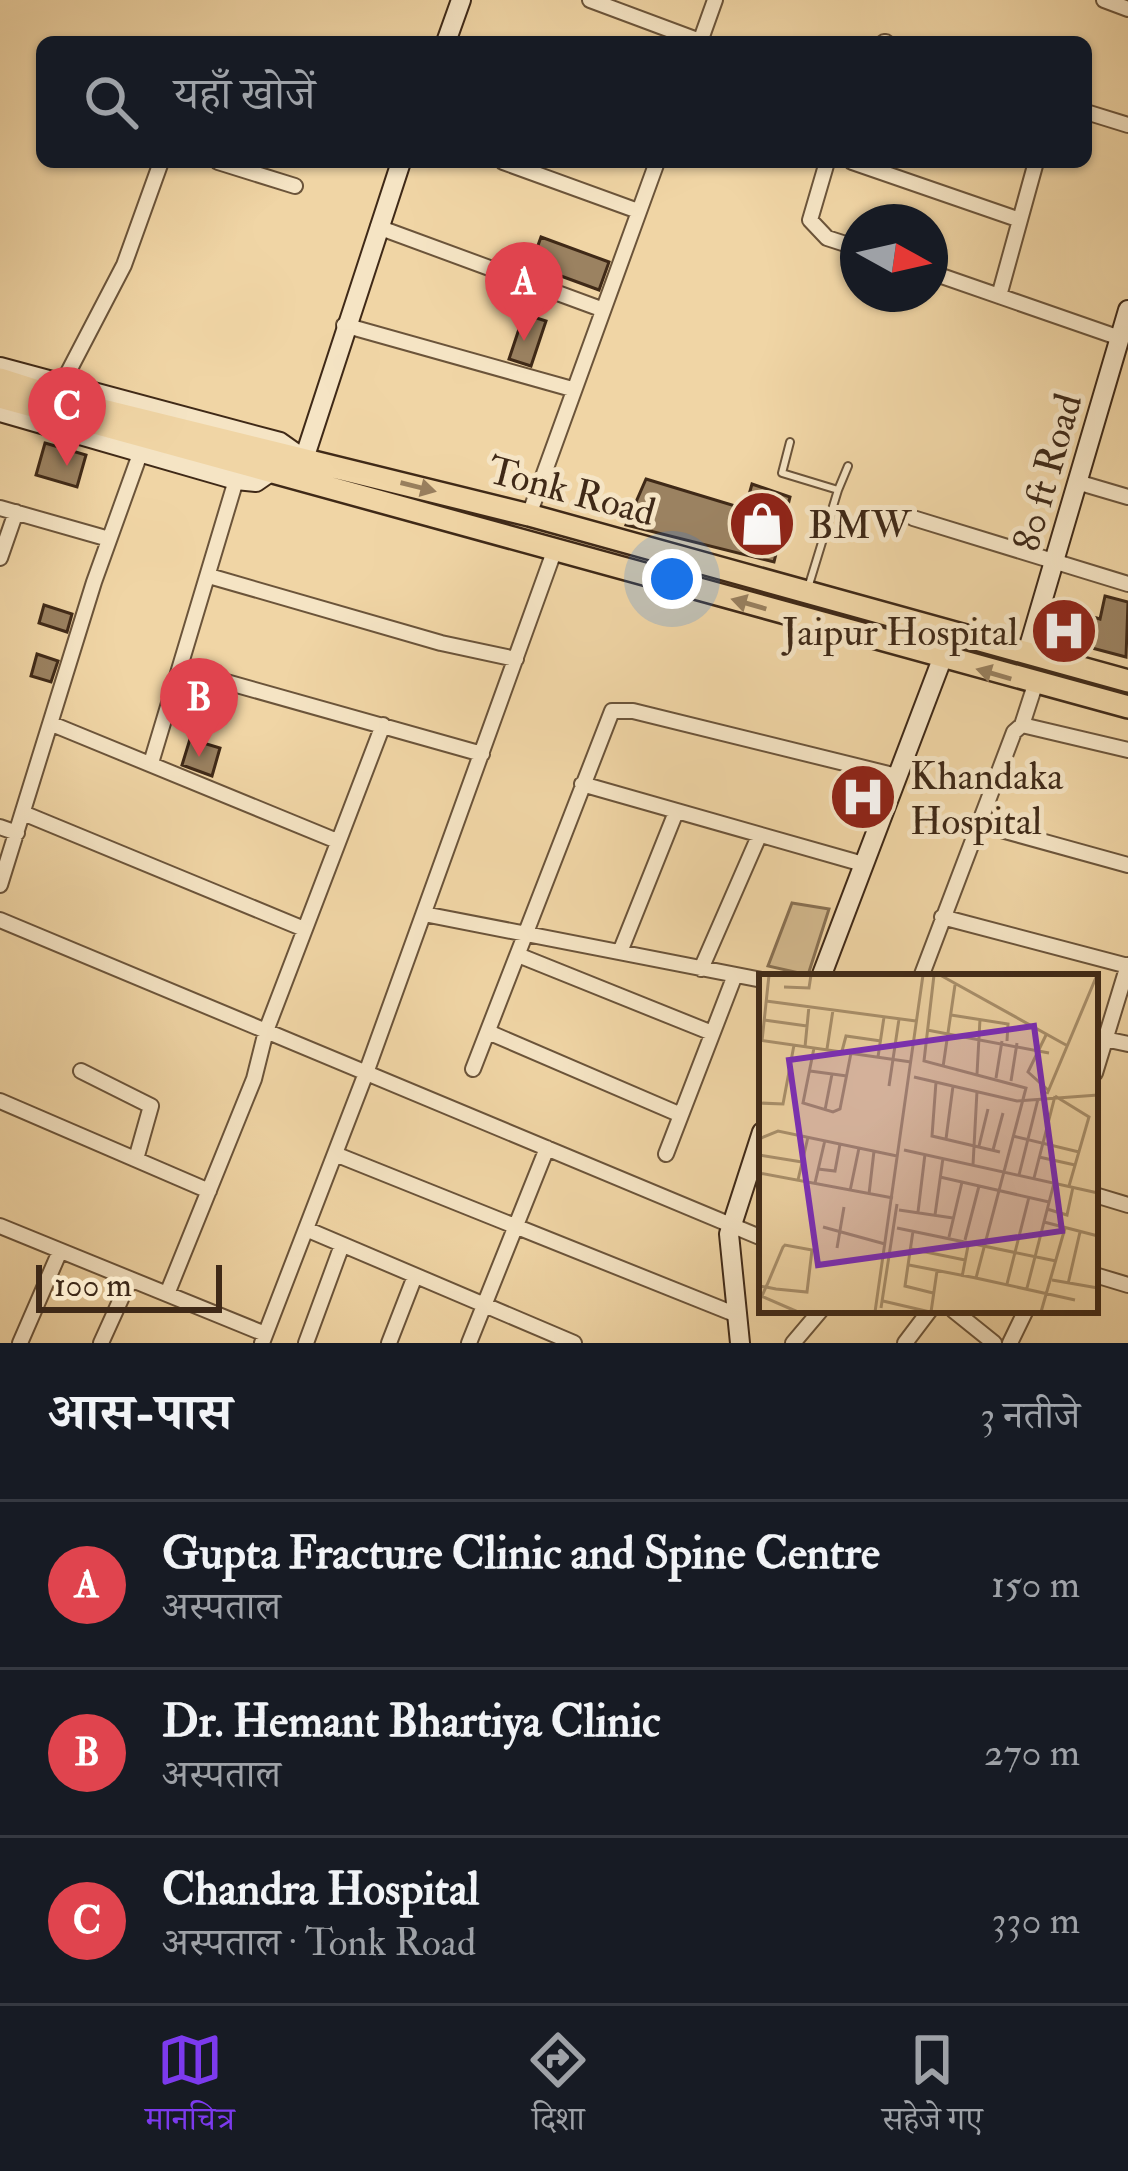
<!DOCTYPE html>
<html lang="hi">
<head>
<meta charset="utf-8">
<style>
  :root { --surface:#171b24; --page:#242831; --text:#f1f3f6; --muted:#9ea1a6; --line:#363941; --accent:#7c3aed }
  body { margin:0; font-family:"IM FELL Double Pica","Noto Serif Devanagari",serif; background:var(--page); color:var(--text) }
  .compass { position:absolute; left:840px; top:204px; width:108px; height:108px; border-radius:50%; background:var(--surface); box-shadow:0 3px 9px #0004; rotate:98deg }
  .scale { position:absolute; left:36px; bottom:30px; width:186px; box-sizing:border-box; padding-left:12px; border:6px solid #3f2917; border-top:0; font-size:33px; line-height:42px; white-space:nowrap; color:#3f2917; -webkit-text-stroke:9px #f5e4c4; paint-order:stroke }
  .you { position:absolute; left:672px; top:579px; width:42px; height:42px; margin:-30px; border:9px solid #fff; border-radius:50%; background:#1a73e8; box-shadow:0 0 0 18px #1a73e833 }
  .badge { display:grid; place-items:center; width:78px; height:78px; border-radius:50%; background:var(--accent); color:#fff; font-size:39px; font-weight:700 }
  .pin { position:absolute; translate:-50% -99px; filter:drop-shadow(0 3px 6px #0008) }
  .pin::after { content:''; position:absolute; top:63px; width:42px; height:36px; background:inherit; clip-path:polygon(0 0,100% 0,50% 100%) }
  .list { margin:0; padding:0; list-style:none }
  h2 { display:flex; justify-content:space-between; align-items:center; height:156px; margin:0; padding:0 48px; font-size:51px }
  h2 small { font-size:39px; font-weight:400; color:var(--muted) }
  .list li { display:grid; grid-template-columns:78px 1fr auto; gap:36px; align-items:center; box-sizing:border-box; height:168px; padding:0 48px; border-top:3px solid var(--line) }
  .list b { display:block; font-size:45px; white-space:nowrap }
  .list p { margin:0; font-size:39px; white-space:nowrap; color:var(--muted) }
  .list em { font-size:39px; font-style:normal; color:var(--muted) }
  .icon { flex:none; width:66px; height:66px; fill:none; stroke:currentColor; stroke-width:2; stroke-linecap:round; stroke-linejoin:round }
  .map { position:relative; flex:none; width:1128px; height:1343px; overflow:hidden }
  .search { position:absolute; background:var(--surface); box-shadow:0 3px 9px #0004; left:36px; right:36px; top:36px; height:132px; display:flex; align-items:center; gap:30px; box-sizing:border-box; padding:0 42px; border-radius:18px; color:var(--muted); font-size:45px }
  .sheet { height:660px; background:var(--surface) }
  nav { display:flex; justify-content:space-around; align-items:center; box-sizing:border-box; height:168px; border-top:3px solid var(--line); background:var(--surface); font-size:33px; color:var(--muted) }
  nav a { display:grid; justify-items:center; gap:6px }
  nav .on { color:var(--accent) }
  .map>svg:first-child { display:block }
  .green { fill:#d2b88d; stroke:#887052; stroke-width:3 }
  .building { fill:#9b8261; stroke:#3f2917; stroke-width:3 }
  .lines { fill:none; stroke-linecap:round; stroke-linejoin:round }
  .lane-casing { stroke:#6b543a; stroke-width:10 }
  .street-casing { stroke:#6b543a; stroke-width:18 }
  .secondary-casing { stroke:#3f2917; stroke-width:22 }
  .primary-casing { stroke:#3f2917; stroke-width:26 }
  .lane { stroke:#f5e4c4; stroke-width:6 }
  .street { stroke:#f5e4c4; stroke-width:14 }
  .secondary { stroke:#f5e4c4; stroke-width:18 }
  .primary { stroke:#f0d5a5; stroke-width:21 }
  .oneway { fill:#987f5e }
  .labels { text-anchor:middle; stroke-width:10; stroke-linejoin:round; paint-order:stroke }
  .street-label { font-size:39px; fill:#3f2917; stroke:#f5e4c4 }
  .poi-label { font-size:39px; fill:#3f2917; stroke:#f5e4c4; text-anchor:start }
  .inset-road { fill:none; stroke:#a9906c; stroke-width:3 }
  .view { fill:#7b2cbf; fill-opacity:0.15; stroke:#7b2cbf; stroke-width:6 }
  .inset-edge { fill:none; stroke:#3f2917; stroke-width:6 }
</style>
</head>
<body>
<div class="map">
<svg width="1128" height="1343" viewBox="0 0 1128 1343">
  <rect width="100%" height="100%" fill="#f0d5a5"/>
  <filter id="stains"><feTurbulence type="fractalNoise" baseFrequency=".00167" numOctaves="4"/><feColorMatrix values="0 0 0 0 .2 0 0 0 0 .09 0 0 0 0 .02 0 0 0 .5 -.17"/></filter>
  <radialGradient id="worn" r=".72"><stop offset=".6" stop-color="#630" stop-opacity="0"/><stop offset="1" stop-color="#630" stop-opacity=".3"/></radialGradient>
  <path class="green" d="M 792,903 L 829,909 L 808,975 L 768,966 Z"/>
  <path class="building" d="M 541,237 L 609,262 L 599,290 L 531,265 Z
    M 524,314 L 546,321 L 531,366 L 509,359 Z
    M 45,443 L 86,455 L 77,487 L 36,475 Z
    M 646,479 L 745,509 L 752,484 L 790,497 L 774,562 L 626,525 Z
    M 1105,596 L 1128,602 L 1126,657 L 1054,638 L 1063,608 L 1100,619 Z
    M 44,605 L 72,614 L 67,632 L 39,623 Z
    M 37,654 L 58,661 L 51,682 L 31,676 Z
    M 190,739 L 220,748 L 212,776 L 182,765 Z
    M 850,777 L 880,784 L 869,813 L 843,806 Z"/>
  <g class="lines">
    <g class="lane-casing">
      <path id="lane" d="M 790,442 L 782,473 L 838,490 L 808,588
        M 838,490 L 848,466"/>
    </g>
    <g class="street-casing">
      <path id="street" d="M 590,0 L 700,41
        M 1104,0 L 1128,9
        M 700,42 L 715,0
        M 884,42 L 886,42
        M 1086,112 L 1128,125
        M 218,162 L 295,186
        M 503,162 L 638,211
        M 827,162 L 810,220 L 827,238 L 858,248
        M 852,162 L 1020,220
        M 378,227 L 601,309
        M 930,272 L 1120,338
        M 999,296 L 1036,162
        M 344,325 L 572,389
        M 61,386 L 124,265 L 161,162
        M 1077,482 L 1128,497
        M 0,508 L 109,539
        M 529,515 L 657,162
        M 913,518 L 1128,584
        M 0,558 L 16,512
        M 209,576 L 441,643 L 516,659
        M 180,669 L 482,754
        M 52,724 L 337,841
        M 1022,725 L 1035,685
        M 151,763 L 236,480
        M 582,784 L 863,864
        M 23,813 L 304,929
        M 976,823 L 1128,865
        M 0,827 L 17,833
        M 0,885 L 94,582 L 140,454
        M 424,914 L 762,980
        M 942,917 L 1128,966
        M 0,920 L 762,1238
        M 620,952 L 676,812
        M 518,955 L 712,1033
        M 701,969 L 759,836
        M 921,977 L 1014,732 L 1022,725 L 1128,750
        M 488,1032 L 681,1115
        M 1095,1037 L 1128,1044
        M 473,1069 L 612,711 L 633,711 L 897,776
        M 81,1071 L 151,1106 L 136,1159
        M 1095,1073 L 1128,965
        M 0,1101 L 209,1191
        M 335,1154 L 737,1315
        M 666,1154 L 735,975
        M 1095,1195 L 1128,1205
        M 0,1226 L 265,1334
        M 306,1229 L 574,1343
        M 1095,1275 L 1128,1285
        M 167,1294 L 254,1079 L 266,1031 L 383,725
        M 953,1310 L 994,1343
        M 20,1343 L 60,1251
        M 101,1343 L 130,1279
        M 262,1343 L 366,1073 L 555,549
        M 306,1343 L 342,1245
        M 389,1343 L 415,1276
        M 469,1343 L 547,1148
        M 793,1343 L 821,1310
        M 905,1343 L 930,1310
        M 1010,1343 L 1026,1310"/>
    </g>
    <g class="secondary-casing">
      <path id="secondary" d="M 446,42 L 461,0
        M 0,367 L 280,442 L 304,459 L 401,162
        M 0,412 L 236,480 L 256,482 L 269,473
        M 1027,653 L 1128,310
        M 821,977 L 942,659
        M 740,1343 L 729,1234 L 762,1132"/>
    </g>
    <g class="primary-casing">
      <path id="primary" d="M 0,379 L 82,405 L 529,515 L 1128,681
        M 0,397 L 1128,707"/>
    </g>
    <use href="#lane" class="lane"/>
    <use href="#street" class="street"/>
    <use href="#secondary" class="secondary"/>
    <use href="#primary" class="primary"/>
  </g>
  <defs><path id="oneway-solid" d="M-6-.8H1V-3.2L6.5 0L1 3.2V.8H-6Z" transform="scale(3)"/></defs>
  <g class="oneway">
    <use href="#oneway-solid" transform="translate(418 487) rotate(14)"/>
    <use href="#oneway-solid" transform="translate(749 604) rotate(-164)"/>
    <use href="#oneway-solid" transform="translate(994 674) rotate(-164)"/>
  </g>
  <defs>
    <g id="shop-disc" transform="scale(3.45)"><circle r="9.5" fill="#8f2418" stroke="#f5e4c4"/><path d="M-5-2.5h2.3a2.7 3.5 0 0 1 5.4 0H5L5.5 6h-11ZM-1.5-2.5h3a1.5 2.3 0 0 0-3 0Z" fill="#fff"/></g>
    <g id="hospital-disc" transform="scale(3.45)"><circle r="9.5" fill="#8f2418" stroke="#f5e4c4"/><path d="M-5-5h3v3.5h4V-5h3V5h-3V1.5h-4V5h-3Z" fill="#fff"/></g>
  </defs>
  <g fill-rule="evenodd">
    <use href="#shop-disc" x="762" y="524"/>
    <use href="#hospital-disc" x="1064" y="631"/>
    <use href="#hospital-disc" x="863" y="797"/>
  </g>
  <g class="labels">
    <g class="street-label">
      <text transform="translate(1046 472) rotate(-74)" y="14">80 ft Road</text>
      <text transform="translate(572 490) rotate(15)" y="14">Tonk Road</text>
    </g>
    <g class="poi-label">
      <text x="808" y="538">BMW</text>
      <text x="1018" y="645" text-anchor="end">Jaipur Hospital</text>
      <text x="910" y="789">Khandaka<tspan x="910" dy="45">Hospital</tspan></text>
    </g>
  </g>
  <g transform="translate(759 974)">
    <rect width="339" height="339" fill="#f0d5a5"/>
    <path class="inset-road" d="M 175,1 L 165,87 L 267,114 L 217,304 L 316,326M 181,1 L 307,71M 25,13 L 50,14 L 52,1M 7,27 L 157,47M 192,41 L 249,50 L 248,67M 5,46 L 48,52M 168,56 L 290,79M 288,59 L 269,98 L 289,116M 0,66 L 152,88M 3,67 L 10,1M 46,73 L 50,32M 55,74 L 44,129 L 74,138 L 81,135 L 92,79M 68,75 L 74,36M 83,77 L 87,62 L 122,67M 119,83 L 125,43M 184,93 L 196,11M 51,97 L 88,102M 218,100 L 221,45M 155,103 L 258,127 L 339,121M 237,104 L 243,67M 252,107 L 258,69M 177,108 L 173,162 L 241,178M 130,112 L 140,45M 288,120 L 338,1M 296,122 L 330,143 L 310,212M 0,129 L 24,130 L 35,71M 66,136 L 73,100M 254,162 L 320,178M 0,165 L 19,157 L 138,182M 187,165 L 194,112M 220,172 L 229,135M 145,176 L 339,219M 234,176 L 244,139M 0,181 L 43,188M 280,183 L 316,191M 214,191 L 218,117M 59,195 L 76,197 L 81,170M 0,199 L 134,224M 260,201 L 279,125M 181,203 L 290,228M 275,204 L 296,122M 39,206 L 49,163M 56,209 L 66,166M 91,217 L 100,174M 110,220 L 115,177M 288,235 L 308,241 L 314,213M 140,236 L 194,244M 159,238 L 166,180M 176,241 L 184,184M 285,248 L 339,262M 64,253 L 126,270M 138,254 L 297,287M 154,257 L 146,312 L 174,319M 190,263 L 203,208M 206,266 L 220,212M 78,274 L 85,233M 152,275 L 206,286M 150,291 L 217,304M 203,303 L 210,267M 293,306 L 339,314M 248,310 L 270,223M 309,310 L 321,258M 0,312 L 7,313 L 17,315 L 48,318 L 53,276 L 26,271 L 24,273 L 8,311 L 7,313 L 3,322M 268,314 L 295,209M 2,322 L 39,338M 124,327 L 171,338M 122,334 L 138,230M 116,338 L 164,1M 172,338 L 178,297M 282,338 L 306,254"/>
    <path class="view" d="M 275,52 L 303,257 L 59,291 L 30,86 Z"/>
    <rect width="339" height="339" class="inset-edge"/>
  </g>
  <rect width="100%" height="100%" filter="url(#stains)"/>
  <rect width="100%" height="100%" fill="url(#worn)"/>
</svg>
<svg class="compass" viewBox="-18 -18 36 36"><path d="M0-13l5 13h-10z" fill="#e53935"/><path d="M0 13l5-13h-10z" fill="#9ea1a6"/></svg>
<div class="scale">100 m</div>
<div class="you"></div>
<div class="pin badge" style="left:524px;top:341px;background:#e0444e">A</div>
<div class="pin badge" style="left:199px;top:757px;background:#e0444e">B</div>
<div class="pin badge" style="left:67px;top:466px;background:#e0444e">C</div>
<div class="search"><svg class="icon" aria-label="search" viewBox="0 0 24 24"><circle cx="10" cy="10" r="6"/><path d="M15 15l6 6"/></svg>यहाँ खोजें</div>
</div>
<section class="sheet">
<h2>आस-पास<small>3 नतीजे</small></h2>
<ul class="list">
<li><span class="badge" style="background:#e0444e">A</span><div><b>Gupta Fracture Clinic and Spine Centre</b><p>अस्पताल</p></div><em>150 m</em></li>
<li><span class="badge" style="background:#e0444e">B</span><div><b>Dr. Hemant Bhartiya Clinic</b><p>अस्पताल</p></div><em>270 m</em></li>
<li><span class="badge" style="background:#e0444e">C</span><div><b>Chandra Hospital</b><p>अस्पताल · Tonk Road</p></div><em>330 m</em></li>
</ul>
</section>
<nav>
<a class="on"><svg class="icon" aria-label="map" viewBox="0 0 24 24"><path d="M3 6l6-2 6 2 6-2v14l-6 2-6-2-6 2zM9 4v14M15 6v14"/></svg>मानचित्र</a>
<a><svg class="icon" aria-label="directions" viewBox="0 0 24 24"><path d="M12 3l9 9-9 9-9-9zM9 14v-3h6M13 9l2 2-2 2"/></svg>दिशा</a>
<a><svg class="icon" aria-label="saved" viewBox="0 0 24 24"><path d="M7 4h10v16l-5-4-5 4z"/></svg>सहेजे गए</a>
</nav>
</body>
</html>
